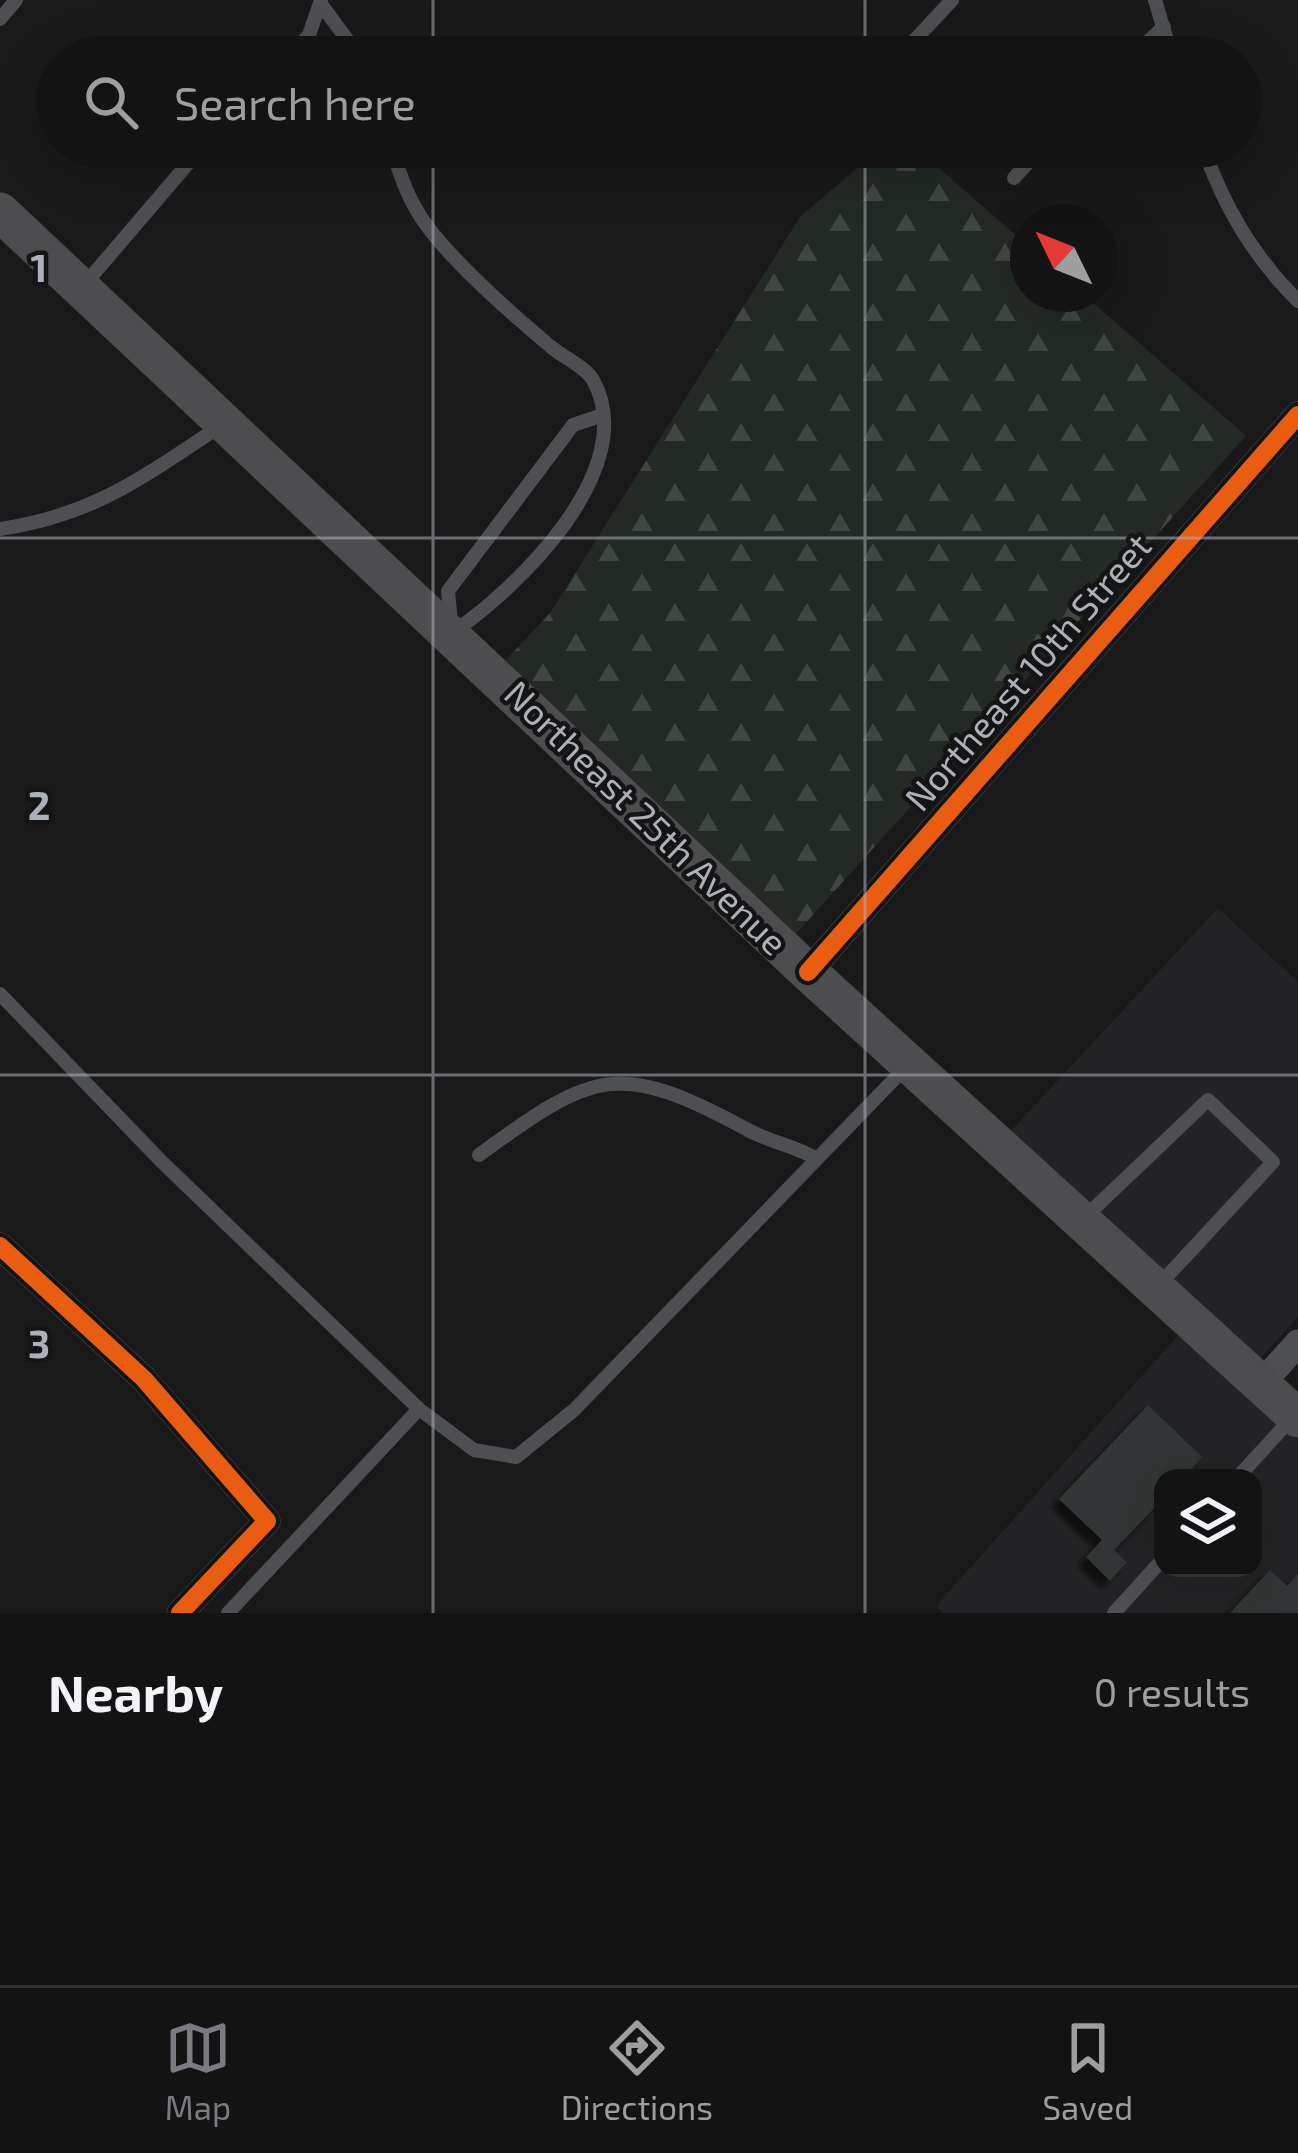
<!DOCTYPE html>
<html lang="en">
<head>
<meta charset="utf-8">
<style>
  :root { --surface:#131314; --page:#1c1c1d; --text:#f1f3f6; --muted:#9d9ea0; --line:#323234; --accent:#797b81 }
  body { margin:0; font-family:"Exo 2",sans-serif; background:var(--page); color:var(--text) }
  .controls { position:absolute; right:36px; bottom:36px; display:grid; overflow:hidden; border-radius:24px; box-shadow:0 12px 48px #0002 }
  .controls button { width:108px; height:108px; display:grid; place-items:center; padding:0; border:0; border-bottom:3px solid var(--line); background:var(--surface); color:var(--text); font:60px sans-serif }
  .compass { position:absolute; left:1010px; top:204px; width:108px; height:108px; border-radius:50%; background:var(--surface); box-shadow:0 12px 48px #0002; rotate:313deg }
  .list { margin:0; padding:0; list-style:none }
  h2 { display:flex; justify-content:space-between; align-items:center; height:156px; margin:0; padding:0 48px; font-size:51px }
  h2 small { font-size:39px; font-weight:400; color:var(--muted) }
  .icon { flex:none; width:66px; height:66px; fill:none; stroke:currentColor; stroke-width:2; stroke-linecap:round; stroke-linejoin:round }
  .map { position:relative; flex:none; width:1298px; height:1613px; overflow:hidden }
  .search { position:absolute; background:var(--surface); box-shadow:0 12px 48px #0002; left:36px; right:36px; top:36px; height:132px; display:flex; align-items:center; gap:30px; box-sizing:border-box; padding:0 42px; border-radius:66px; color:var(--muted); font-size:45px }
  .sheet { height:372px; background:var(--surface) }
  nav { display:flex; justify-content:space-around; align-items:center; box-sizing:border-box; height:168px; border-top:3px solid var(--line); background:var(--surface); font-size:33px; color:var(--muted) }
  nav a { display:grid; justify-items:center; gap:6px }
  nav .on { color:var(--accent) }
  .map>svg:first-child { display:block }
  .built { fill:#232325; fill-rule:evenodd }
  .forest { fill:url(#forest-firs) }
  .building { fill:#333435; filter:url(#shadow) }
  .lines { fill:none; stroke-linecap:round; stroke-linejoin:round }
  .service { stroke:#4e4f52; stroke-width:14 }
  .minor { stroke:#4e4f52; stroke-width:27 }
  .secondary { stroke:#4d4d4f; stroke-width:39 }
  .cycleway-casing { stroke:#141415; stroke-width:26 }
  .cycleway { stroke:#e95d12; stroke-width:18 }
  .grid { fill:none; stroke:#acb0b8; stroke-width:3; stroke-opacity:0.55 }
  .labels { text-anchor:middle; stroke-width:9; stroke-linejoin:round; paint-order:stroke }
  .street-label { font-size:36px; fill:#acb0b8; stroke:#141415 }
  .grid-label { font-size:39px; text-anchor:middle; font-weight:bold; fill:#acb0b8; stroke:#141415; stroke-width:9; stroke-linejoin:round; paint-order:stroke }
</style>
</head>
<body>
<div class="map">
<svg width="1298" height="1613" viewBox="0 0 1298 1613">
  <defs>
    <pattern id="forest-firs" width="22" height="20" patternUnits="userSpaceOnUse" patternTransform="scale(3)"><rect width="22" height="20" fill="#232924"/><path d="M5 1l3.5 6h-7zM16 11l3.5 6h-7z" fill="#404642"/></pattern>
    <filter id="shadow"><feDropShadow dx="-8" dy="8" stdDeviation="3" flood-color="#0009"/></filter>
  </defs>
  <rect width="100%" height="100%" fill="#19191a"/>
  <path class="built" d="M 1218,908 L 1298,982 L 1298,1317 L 1258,1361 L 1008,1134 Z
    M 1181,1332 L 1298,1439 L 1298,1613 L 943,1613 L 936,1606 ZM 1163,1478 L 1253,1478 L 1253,1568 L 1163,1568 Z"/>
  <path class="forest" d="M 882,147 L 915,147 L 1028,246 L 1028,294 L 1083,294 L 1246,436 L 793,937 L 504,662 L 550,613 L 800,217 Z"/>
  <path class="building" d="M 1148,1405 L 1202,1457 L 1183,1478 L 1163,1478 L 1163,1499 L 1114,1550 L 1127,1562 L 1110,1581 L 1086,1557 L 1102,1540 L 1059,1499 Z
    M 1270,1570 L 1287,1586 L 1298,1574 L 1298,1613 L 1230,1613 Z"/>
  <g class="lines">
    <path class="service" d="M 1155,0 L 1172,57
      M 323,7 L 360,57
      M 0,19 L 16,0
      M 288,57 L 309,35 L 321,0
      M 899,57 L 952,0
      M 1131,57 L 1164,27
      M 391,147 C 398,167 404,189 415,207 C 436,248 513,315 550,346 C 562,357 585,366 593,380 C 642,468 518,588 452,633 L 448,591 L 573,425 L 603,415
      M 1203,147 C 1224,207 1253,256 1298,301
      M 1014,178 L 1042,147
      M 85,284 L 202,147
      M 0,529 C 95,515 144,476 222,425
      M 0,994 L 162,1162 L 419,1409 L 228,1613
      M 479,1155 C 595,1070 619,1060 748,1130 C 770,1142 795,1146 817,1159
      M 1084,1218 L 1208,1100 L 1273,1162 L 1159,1285
      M 419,1409 L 474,1450 L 516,1457 L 574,1410 L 908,1065
      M 1237,1478 L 1291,1419
      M 1114,1613 L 1163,1559"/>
    <path class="minor" d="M 808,972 L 1298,415
      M 0,1246 L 144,1379 L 267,1521 L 180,1613
      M 1261,1384 L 1298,1343"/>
    <path class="secondary" d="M 0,212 L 808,972 L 1298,1418"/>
    <g class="cycleway-casing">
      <path id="cycleway" d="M 808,972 L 1298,415
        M 0,1246 L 144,1379 L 267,1521 L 180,1613"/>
    </g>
    <use href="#cycleway" class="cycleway"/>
  </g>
  <path class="grid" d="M 433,0 L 433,57M 865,0 L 865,57M 433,147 L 433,1613M 865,147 L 865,1613M 0,538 L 1298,538M 0,1075 L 1298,1075"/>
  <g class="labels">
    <g class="street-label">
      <text transform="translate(1028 672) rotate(-49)" y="13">Northeast 10th Street</text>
      <text transform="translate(646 818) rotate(44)" y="13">Northeast 25th Avenue</text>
    </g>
  </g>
  <g class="grid-label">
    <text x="39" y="282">1</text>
    <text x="39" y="820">2</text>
    <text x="39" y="1358">3</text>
  </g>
</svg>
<div class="controls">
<button><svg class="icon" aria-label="layers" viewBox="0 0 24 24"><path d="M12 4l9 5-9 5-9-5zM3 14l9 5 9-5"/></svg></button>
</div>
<svg class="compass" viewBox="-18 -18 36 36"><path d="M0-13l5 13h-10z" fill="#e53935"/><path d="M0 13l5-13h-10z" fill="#9d9ea0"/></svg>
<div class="search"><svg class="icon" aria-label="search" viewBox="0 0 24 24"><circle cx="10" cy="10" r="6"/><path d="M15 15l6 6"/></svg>Search here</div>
</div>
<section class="sheet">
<h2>Nearby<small>0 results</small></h2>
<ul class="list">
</ul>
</section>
<nav>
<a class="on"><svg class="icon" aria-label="map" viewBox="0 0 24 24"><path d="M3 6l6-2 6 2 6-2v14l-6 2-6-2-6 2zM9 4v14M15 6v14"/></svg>Map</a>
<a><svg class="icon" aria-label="directions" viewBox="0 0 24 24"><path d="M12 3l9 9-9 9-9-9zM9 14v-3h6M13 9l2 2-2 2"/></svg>Directions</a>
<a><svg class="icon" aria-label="saved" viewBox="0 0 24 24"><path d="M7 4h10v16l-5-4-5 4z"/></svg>Saved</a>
</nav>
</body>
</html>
